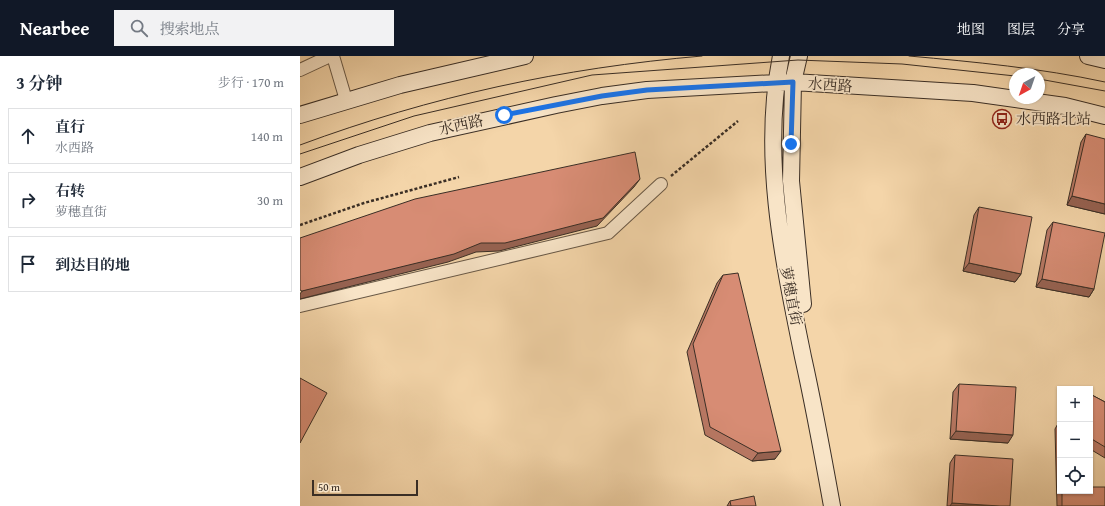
<!DOCTYPE html>
<html lang="zh">
<head>
<meta charset="utf-8">
<style>
  :root { --surface:#fff; --page:#f2f2f3; --text:#1f2937; --muted:#747a83; --line:#e0e1e3; --accent:#111827 }
  body { margin:0; font-family:"Gentium Book Plus","Noto Serif SC",serif; background:var(--page); color:var(--text) }
  .controls { position:absolute; right:12px; bottom:12px; display:grid; overflow:hidden; border-radius:0px; box-shadow:0 1px 3px #0004 }
  .controls button { width:36px; height:36px; display:grid; place-items:center; padding:0; border:0; border-bottom:1px solid var(--line); background:var(--surface); color:var(--text); font:20px sans-serif }
  .compass { position:absolute; left:709px; top:12px; width:36px; height:36px; border-radius:50%; background:var(--surface); box-shadow:0 1px 3px #0004; rotate:220deg }
  .scale { position:absolute; left:12px; bottom:10px; width:106px; box-sizing:border-box; padding-left:4px; border:2px solid #3a2e25; border-top:0; font-size:11px; line-height:14px; white-space:nowrap; color:#3a2e25; -webkit-text-stroke:3px #f8e4c7; paint-order:stroke }
  .stop { position:absolute; width:12px; height:12px; margin:-9px; border:3px solid #1a73e8; border-radius:50%; background:#fff }
  .stop.end { background:#1a73e8; border-color:#fff; box-shadow:0 1px 4px #0008 }
  .list { margin:0; padding:0; list-style:none }
  h2 { display:flex; justify-content:space-between; align-items:center; height:52px; margin:0; padding:0 16px; font-size:17px }
  h2 small { font-size:13px; font-weight:400; color:var(--muted) }
  .list li { display:grid; grid-template-columns:26px 1fr auto; gap:12px; align-items:center; box-sizing:border-box; height:56px; margin:0 8px 8px; padding:0 8px; border:1px solid var(--line); border-radius:0px }
  .list b { display:block; font-size:15px; white-space:nowrap }
  .list p { margin:0; font-size:13px; white-space:nowrap; color:var(--muted) }
  .list em { font-size:13px; font-style:normal; color:var(--muted) }
  .icon { flex:none; width:22px; height:22px; fill:none; stroke:currentColor; stroke-width:2; stroke-linecap:round; stroke-linejoin:round }
  .map { position:relative; flex:none; width:805px; height:450px; overflow:hidden }
  header { display:flex; align-items:center; gap:24px; box-sizing:border-box; height:56px; padding:0 20px; background:var(--accent); color:#fff }
  header strong { font-size:19px }
  nav { display:flex; gap:22px; margin-inline-start:auto; font-size:14px }
  .search { width:280px; height:36px; background:var(--page); display:flex; align-items:center; gap:10px; box-sizing:border-box; padding:0 14px; border-radius:0px; color:var(--muted); font-size:15px }
  main { display:flex }
  aside { flex:1; background:var(--surface) }
  .map>svg:first-child { display:block }
  .lines { fill:none; stroke-linecap:round; stroke-linejoin:round }
  .street-casing { stroke:#685846; stroke-width:14 }
  .secondary-casing { stroke:#3a2e25; stroke-width:18 }
  .path { stroke:#3a2e25; stroke-width:2.5; stroke-dasharray:3 2; stroke-linecap:butt }
  .street { stroke:#f8e4c7; stroke-width:12 }
  .secondary { stroke:#f8e4c7; stroke-width:16 }
  .tram { stroke:#3a2e25; stroke-width:1 }
  .wall { fill:#b97864; stroke:#3a2e25 }
  .shaded-wall { fill:#966251; stroke:#3a2e25 }
  .building { fill:#d78c74; stroke:#3a2e25 }
  .route { stroke:#1a73e8; stroke-width:5 }
  .labels { text-anchor:middle; stroke-width:3.5; stroke-linejoin:round; paint-order:stroke }
  .street-label { font-size:15px; fill:#3a2e25; stroke:#f8e4c7 }
  .poi-label { font-size:15px; fill:#3a2e25; stroke:#f8e4c7; text-anchor:start }
</style>
</head>
<body>
<header>
<strong>Nearbee</strong>
<div class="search"><svg class="icon" aria-label="search" viewBox="0 0 24 24"><circle cx="10" cy="10" r="6"/><path d="M15 15l6 6"/></svg>搜索地点</div>
<nav><a>地图</a><a>图层</a><a>分享</a></nav>
</header>
<main>
<aside>
<h2>3 分钟<small>步行 · 170 m</small></h2>
<ul class="list">
<li><svg class="icon" aria-label="ahead" viewBox="0 0 24 24"><path d="M12 20V5M6 11l6-6 6 6"/></svg><div><b>直行</b><p>水西路</p></div><em>140 m</em></li>
<li><svg class="icon" aria-label="right" viewBox="0 0 24 24"><path d="M7 20v-9h11M14 6l5 5-5 5"/></svg><div><b>右转</b><p>萝穗直街</p></div><em>30 m</em></li>
<li><svg class="icon" aria-label="arrive" viewBox="0 0 24 24"><path d="M6 21V4h12l-3 4 3 4H6"/></svg><div><b>到达目的地</b></div></li>
</ul>
</aside>
<div class="map">
<svg width="805" height="450" viewBox="0 0 805 450">
  <rect width="100%" height="100%" fill="#f4d5a9"/>
  <filter id="stains"><feTurbulence type="fractalNoise" baseFrequency=".005" numOctaves="4"/><feColorMatrix values="0 0 0 0 .2 0 0 0 0 .09 0 0 0 0 .02 0 0 0 .5 -.17"/></filter>
  <radialGradient id="worn" r=".72"><stop offset=".6" stop-color="#630" stop-opacity="0"/><stop offset="1" stop-color="#630" stop-opacity=".3"/></radialGradient>
  <g class="lines">
    <g class="street-casing">
      <path id="street" d="M 33,0 L 46,44
        M 0,14 L 30,0
        M 0,250 L 308,177 L 361,128"/>
    </g>
    <g class="secondary-casing">
      <path id="secondary" d="M 481,0 C 461,100 483,203 503,301 C 514,350 523,400 532,450
        M 499,0 L 493,26 L 491,125 L 503,248
        M 788,0 L 805,4
        M 0,59 L 100,29 L 225,0
        M 0,121 L 59,99 L 130,77 L 256,49 L 302,40 L 347,34 L 493,26 L 673,37 L 765,50 L 805,60"/>
    </g>
    <path class="path" d="M 371,120 L 438,65
      M 0,169 L 64,147 L 159,121"/>
    <use href="#street" class="street"/>
    <use href="#secondary" class="secondary"/>
    <path class="tram" d="M 609,0 C 675,6 740,12 805,26
      M 739,23 L 805,35
      M 0,89 C 132,40 262,12 402,0
      M 0,98 L 114,60 L 292,19 L 498,4 L 602,8 L 715,20"/>
  </g>
  <path class="wall" d="M 786,78 L 805,158 L 767,149 L 781,86 Z
    M 679,151 L 721,218 L 715,226 L 663,215 L 674,159 Z
    M 753,166 L 794,233 L 789,241 L 736,231 L 747,174 Z
    M 423,219 L 475,403 L 452,405 L 405,379 L 387,296 L 417,227 Z
    M 659,328 L 708,387 L 650,383 L 653,336 Z
    M 790,338 L 805,346 L 805,402 L 790,393 Z
    M 760,364 L 760,435 L 790,435 L 805,450 L 757,450 L 755,373 Z
    M 655,399 L 710,450 L 647,450 L 650,407 Z
    M 430,445 L 456,450 L 427,450 Z"/>
  <path class="shaded-wall" d="M 340,123 L 334,131 L 297,170 L 199,195 L 176,196 L 148,206 L 0,243 L 0,238 L 2,235 Z
    M 772,140 L 805,148 L 805,158 L 767,149 Z
    M 669,207 L 721,218 L 715,226 L 663,215 Z
    M 742,223 L 794,233 L 789,241 L 736,231 Z
    M 656,375 L 713,379 L 708,387 L 650,383 Z
    M 481,395 L 475,403 L 452,405 L 458,397 Z
    M 652,447 L 700,450 L 650,450 Z"/>
  <path class="building" d="M 786,78 L 805,83 L 805,148 L 772,140 Z
    M 335,96 L 340,123 L 303,162 L 205,187 L 181,187 L 154,198 L 2,235 L 0,234 L 0,182 L 115,143 Z
    M 679,151 L 732,161 L 721,218 L 669,207 Z
    M 753,166 L 805,177 L 794,233 L 742,223 Z
    M 438,217 L 481,395 L 458,397 L 410,371 L 393,288 L 423,219 Z
    M 0,322 L 27,337 L 0,387 Z
    M 659,328 L 716,331 L 713,379 L 656,375 Z
    M 790,338 L 805,346 L 805,391 L 790,382 Z
    M 655,399 L 713,403 L 710,450 L 700,450 L 652,447 Z
    M 790,431 L 805,431 L 805,450 L 762,450 L 762,435 L 790,435 Z
    M 454,440 L 456,450 L 431,450 L 430,445 Z"/>
  <g class="lines">
    <path class="route" d="M 204,59 L 302,40 L 347,34 L 493,26 L 491,88"/>
  </g>
  <defs>
    <g id="bus-ring" transform="scale(1)"><circle r="9.5" fill="#f8e4c7" stroke="#8f2418" stroke-width="1.5"/><path d="M-5-6H5V4H4V6H2V4H-2V6H-4V4H-5ZM-3.5-4V0h7V-4ZM-3.5 1.2v1.5H-2V1.2ZM2 1.2v1.5H3.5V1.2Z" fill="#8f2418"/></g>
  </defs>
  <g fill-rule="evenodd">
    <use href="#bus-ring" x="702" y="63"/>
  </g>
  <g class="labels">
    <g class="street-label">
      <text transform="translate(530 29) rotate(4)" y="5">水西路</text>
      <text transform="translate(161 69) rotate(-13)" y="5">水西路</text>
      <text transform="translate(491 240) rotate(79)" y="5">萝穗直街</text>
    </g>
    <g class="poi-label">
      <text x="716" y="68">水西路北站</text>
    </g>
  </g>
  <rect width="100%" height="100%" filter="url(#stains)"/>
  <rect width="100%" height="100%" fill="url(#worn)"/>
</svg>
<div class="controls">
<button>+</button>
<button>−</button>
<button><svg class="icon" aria-label="locate" viewBox="0 0 24 24"><circle cx="12" cy="12" r="6"/><path d="M12 2v4M12 18v4M2 12h4M18 12h4"/></svg></button>
</div>
<svg class="compass" viewBox="-18 -18 36 36"><path d="M0-13l5 13h-10z" fill="#e53935"/><path d="M0 13l5-13h-10z" fill="#747a83"/></svg>
<div class="scale">50 m</div>
<div class="stop" style="left:204px;top:59px"></div>
<div class="stop end" style="left:491px;top:88px"></div>
</div>
</main>
</body>
</html>
